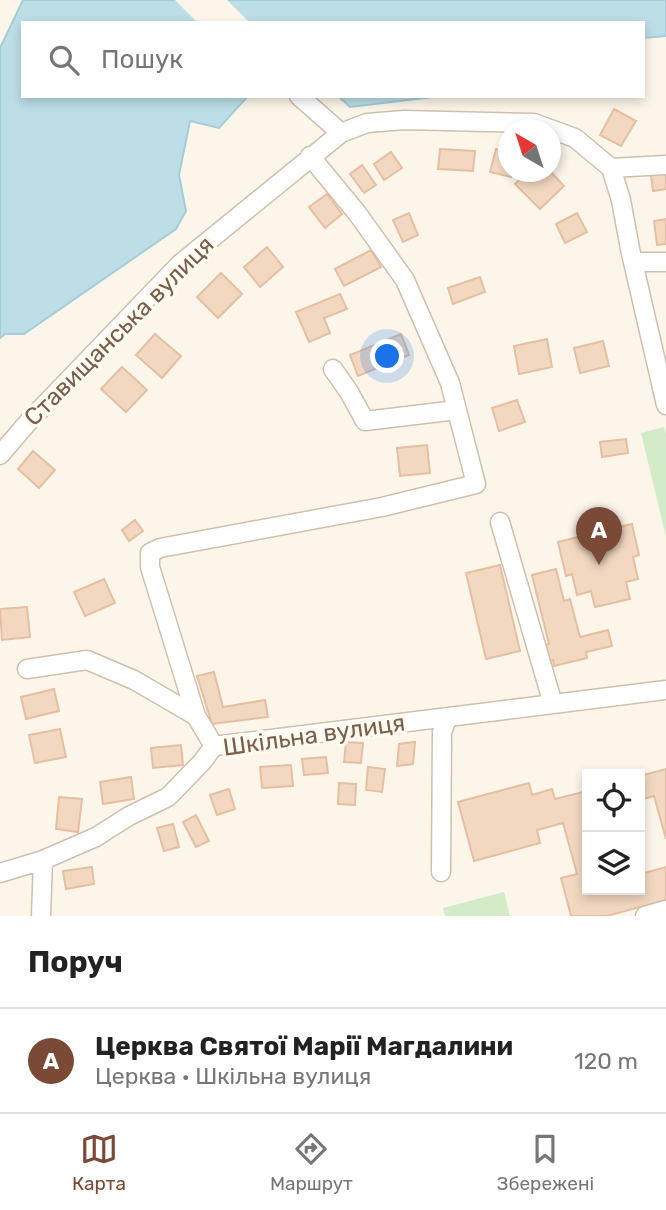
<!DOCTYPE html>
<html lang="uk">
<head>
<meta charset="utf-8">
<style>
  :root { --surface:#fff; --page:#f6f6f6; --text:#222; --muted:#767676; --line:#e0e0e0; --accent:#7a4a37 }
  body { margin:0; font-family:Rubik,sans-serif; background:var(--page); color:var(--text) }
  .controls { position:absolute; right:21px; bottom:21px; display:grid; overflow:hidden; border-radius:0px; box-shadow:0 4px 10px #0003 }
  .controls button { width:63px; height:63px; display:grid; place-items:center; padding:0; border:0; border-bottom:2px solid var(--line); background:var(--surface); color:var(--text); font:35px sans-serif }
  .compass { position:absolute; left:498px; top:119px; width:63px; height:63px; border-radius:50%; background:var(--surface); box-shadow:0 4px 10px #0003; rotate:321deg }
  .you { position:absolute; left:388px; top:357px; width:24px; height:24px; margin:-18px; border:5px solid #fff; border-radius:50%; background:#1a73e8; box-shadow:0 0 0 10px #1a73e833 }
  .badge { display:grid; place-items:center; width:46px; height:46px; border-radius:50%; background:var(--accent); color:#fff; font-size:23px; font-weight:700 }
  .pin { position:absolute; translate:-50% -58px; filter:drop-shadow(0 2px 4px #0008) }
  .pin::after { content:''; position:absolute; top:37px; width:24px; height:21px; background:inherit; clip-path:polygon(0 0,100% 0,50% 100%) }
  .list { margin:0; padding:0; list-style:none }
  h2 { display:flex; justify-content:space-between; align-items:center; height:91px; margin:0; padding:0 28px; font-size:30px }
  h2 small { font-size:23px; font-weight:400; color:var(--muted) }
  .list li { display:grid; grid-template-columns:46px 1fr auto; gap:21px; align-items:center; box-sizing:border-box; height:105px; padding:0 28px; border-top:2px solid var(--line) }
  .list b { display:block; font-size:26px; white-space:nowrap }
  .list p { margin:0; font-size:23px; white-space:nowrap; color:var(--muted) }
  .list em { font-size:23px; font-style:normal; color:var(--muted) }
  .icon { flex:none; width:38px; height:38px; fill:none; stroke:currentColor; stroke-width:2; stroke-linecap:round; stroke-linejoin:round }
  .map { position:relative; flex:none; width:666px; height:916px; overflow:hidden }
  .search { position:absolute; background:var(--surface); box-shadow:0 4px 10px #0003; left:21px; right:21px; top:21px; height:77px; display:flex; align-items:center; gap:18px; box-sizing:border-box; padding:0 24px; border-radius:0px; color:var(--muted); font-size:26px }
  .sheet { height:196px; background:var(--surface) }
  nav { display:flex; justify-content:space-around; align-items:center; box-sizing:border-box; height:98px; border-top:2px solid var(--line); background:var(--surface); font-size:19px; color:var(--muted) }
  nav a { display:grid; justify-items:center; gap:4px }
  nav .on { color:var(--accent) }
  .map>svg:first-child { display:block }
  .green { fill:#d3ebc7 }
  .water { fill:#bddee7; stroke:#a4cdd8; stroke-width:2 }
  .pier { fill:#fcf6ea }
  .building { fill:#f2d8c1; stroke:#e4bfa1; stroke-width:2 }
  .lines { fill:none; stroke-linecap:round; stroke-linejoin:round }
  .minor-casing { stroke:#cfbfae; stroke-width:21 }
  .minor { stroke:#fff; stroke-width:18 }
  .labels { text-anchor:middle; stroke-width:7; stroke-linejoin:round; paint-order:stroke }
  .street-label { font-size:24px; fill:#785e4c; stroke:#fffaf0 }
</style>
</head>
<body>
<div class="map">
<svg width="666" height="916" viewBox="0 0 666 916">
  <rect width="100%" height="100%" fill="#fcf6ea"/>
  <path class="green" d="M 664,427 L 666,435 L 666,537 L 641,433 Z
    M 504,892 L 510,916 L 445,916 L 443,908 Z"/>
  <path class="water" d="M 23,0 L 666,0 L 666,36 L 643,38 L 643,23 L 23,23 L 23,96 L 248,96 L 219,128 L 190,121 L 179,175 L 186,211 L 176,229 L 24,334 L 5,334 L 0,338 L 0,48 Z
    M 338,96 L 441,96 L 350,107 Z"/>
  <path class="pier" d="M 175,0 L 227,0 L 250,23 L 198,23 Z"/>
  <path class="building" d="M 614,109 L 636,121 L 621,146 L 600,135 Z
    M 440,149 L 475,151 L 473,171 L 438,169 Z
    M 496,149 L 508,152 L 508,172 L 512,172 L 511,177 L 490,172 Z
    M 391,152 L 402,168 L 384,180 L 374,164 Z
    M 362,165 L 376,185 L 364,193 L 350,174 Z
    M 550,171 L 564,186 L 540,209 L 515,184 L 527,172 Z
    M 666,173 L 666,189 L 653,191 L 651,175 Z
    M 327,194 L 342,214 L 325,228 L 309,207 Z
    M 409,213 L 418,235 L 403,242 L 393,220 Z
    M 577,213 L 587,232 L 565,243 L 556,224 Z
    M 666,219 L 666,244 L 657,245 L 654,221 Z
    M 267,247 L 283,267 L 260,287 L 244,267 Z
    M 371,250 L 381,267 L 344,286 L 335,269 Z
    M 221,273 L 242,294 L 218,318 L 197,297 Z
    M 480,277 L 485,292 L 453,304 L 448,288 Z
    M 340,294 L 347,309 L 324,318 L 330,333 L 309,342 L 296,312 Z
    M 155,334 L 181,356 L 162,378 L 136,355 Z
    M 401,334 L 409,355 L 358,376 L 350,355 Z
    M 547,339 L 552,367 L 519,374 L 514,346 Z
    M 603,341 L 609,366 L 580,373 L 574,348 Z
    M 122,367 L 147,390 L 126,412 L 101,389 Z
    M 517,400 L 525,422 L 499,431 L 492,408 Z
    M 626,439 L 628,453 L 602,457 L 600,442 Z
    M 427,445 L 430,473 L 400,476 L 397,448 Z
    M 33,451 L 55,470 L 39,488 L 18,469 Z
    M 591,517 L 604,520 L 611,529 L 632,524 L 639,555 L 633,557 L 638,579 L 626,582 L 630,599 L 595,607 L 591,591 L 577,595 L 572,574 L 566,576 L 558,542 L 578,537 L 580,526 Z
    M 135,520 L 143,531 L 129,541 L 122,530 Z
    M 500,565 L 520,651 L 486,659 L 466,573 Z
    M 556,569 L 564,601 L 570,599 L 580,637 L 608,630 L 612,646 L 586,652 L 587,658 L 554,666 L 553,660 L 548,661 L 543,645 L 549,644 L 532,575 Z
    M 104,579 L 115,603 L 85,616 L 74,592 Z
    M 27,607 L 30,637 L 2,640 L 0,609 Z
    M 214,672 L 223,707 L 265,700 L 268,717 L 212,724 L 197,676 Z
    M 54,689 L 59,711 L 26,719 L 21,697 Z
    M 60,729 L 66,757 L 35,763 L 29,735 Z
    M 346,742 L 363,743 L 361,763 L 344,762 Z
    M 415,742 L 413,764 L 397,766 L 399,744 Z
    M 181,745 L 183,765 L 153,768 L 151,748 Z
    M 326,757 L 328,773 L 304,775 L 302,759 Z
    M 291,765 L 293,786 L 262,788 L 260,767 Z
    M 368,767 L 385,769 L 382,792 L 366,790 Z
    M 666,769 L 666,839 L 654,796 L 640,800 L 640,776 Z
    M 131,777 L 134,799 L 103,804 L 100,782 Z
    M 339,783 L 356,784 L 355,805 L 338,804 Z
    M 529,783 L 532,795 L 552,789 L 555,799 L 587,791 L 587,890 L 640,890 L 640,874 L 666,867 L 666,900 L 607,916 L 571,916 L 561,878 L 577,874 L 563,823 L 537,830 L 540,843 L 474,861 L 458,802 Z
    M 229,789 L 235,809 L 217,815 L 210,795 Z
    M 59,797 L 82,799 L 78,832 L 56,829 Z
    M 196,815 L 209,841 L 196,847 L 183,822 Z
    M 173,824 L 179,847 L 164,851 L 157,828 Z
    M 92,867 L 94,884 L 66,889 L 63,871 Z"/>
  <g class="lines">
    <g class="minor-casing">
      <path id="minor" d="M 299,96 L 341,133
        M 611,168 L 666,165
        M 633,262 L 666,262
        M 333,369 L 349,392 L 365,421 L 457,410
        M 0,455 L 30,420 L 180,264 L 341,133 L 367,123 L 404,120 L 534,123 L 575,138 L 611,168 L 621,200 L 630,249 L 666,405
        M 500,522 L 553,704
        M 27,669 L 87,660 L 134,680 L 196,716
        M 214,746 L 196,716 L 150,567 L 150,553 L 160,548 L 382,507 L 476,484 L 450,383 L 405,280 L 357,213 L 310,156
        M 441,872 L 442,732 L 448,717
        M 0,873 L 43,860 L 96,837 L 129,816 L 168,797 L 202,762 L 214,746 L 666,690
        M 41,916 L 43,860
        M 645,916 L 666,910"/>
    </g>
    <use href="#minor" class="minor"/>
  </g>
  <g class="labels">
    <g class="street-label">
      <text transform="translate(119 331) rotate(-45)" y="8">Ставищанська вулиця</text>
      <text transform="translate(314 735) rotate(-8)" y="8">Шкільна вулиця</text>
    </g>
  </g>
</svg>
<div class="controls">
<button><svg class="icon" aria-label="locate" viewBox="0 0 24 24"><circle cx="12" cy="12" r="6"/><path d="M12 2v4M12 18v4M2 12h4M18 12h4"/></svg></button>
<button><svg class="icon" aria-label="layers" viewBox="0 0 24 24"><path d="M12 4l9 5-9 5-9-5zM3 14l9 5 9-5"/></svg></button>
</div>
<svg class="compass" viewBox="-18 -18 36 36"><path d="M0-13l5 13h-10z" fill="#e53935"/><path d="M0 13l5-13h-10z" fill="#767676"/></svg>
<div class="you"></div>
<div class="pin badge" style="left:599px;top:565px">A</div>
<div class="search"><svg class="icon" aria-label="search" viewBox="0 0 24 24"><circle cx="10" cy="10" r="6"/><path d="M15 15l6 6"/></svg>Пошук</div>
</div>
<section class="sheet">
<h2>Поруч<small></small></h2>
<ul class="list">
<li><span class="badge">A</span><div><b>Церква Святої Марії Магдалини</b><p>Церква · Шкільна вулиця</p></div><em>120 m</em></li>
</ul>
</section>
<nav>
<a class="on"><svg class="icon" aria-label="map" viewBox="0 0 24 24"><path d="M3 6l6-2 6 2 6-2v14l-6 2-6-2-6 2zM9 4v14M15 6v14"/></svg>Карта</a>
<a><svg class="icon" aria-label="directions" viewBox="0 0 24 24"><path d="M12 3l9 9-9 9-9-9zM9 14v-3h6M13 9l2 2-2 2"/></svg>Маршрут</a>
<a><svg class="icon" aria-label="saved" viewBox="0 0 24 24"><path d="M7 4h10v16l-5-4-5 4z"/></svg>Збережені</a>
</nav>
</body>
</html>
